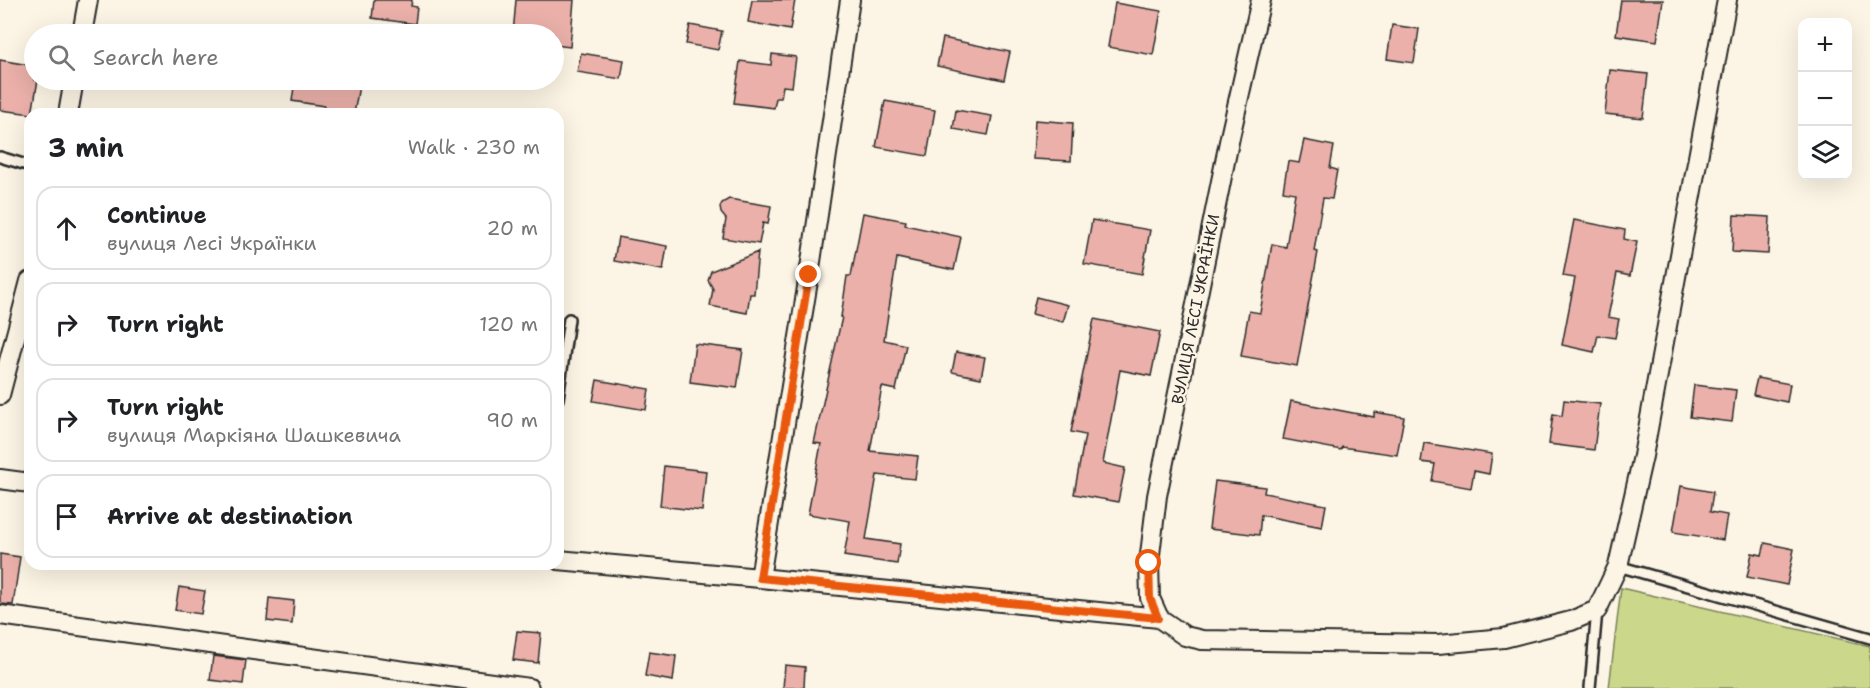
<!DOCTYPE html>
<html lang="en">
<head>
<meta charset="utf-8">
<style>
  :root { --surface:#fff; --page:#f2f2f2; --text:#202124; --muted:#757577; --line:#e0e0e0 }
  body { margin:0; font-family:"Shantell Sans",sans-serif; background:var(--page); color:var(--text) }
  .controls { position:absolute; right:18px; top:18px; display:grid; overflow:hidden; border-radius:12px; box-shadow:0 6px 24px #0002 }
  .controls button { width:54px; height:54px; display:grid; place-items:center; padding:0; border:0; border-bottom:2px solid var(--line); background:var(--surface); color:var(--text); font:30px sans-serif }
  .stop { position:absolute; width:18px; height:18px; margin:-14px; border:4px solid #ea580c; border-radius:50%; background:#fff }
  .stop.end { background:#ea580c; border-color:#fff; box-shadow:0 2px 6px #0008 }
  .list { margin:0; padding:0; list-style:none }
  h2 { display:flex; justify-content:space-between; align-items:center; height:78px; margin:0; padding:0 24px; font-size:26px }
  h2 small { font-size:20px; font-weight:400; color:var(--muted) }
  .list li { display:grid; grid-template-columns:39px 1fr auto; gap:18px; align-items:center; box-sizing:border-box; height:84px; margin:0 12px 12px; padding:0 12px; border:2px solid var(--line); border-radius:18px }
  .list b { display:block; font-size:22px; white-space:nowrap }
  .list p { margin:0; font-size:20px; white-space:nowrap; color:var(--muted) }
  .list em { font-size:20px; font-style:normal; color:var(--muted) }
  .icon { flex:none; width:33px; height:33px; fill:none; stroke:currentColor; stroke-width:2; stroke-linecap:round; stroke-linejoin:round }
  .map { position:relative; flex:none; width:1870px; height:688px; overflow:hidden }
  .search { position:absolute; background:var(--surface); box-shadow:0 6px 24px #0002; left:24px; top:24px; width:540px; height:66px; display:flex; align-items:center; gap:15px; box-sizing:border-box; padding:0 21px; border-radius:33px; color:var(--muted); font-size:22px }
  .panel { position:absolute; background:var(--surface); box-shadow:0 6px 24px #0002; left:24px; top:108px; width:540px; height:462px; border-radius:18px }
  .map>svg:first-child { display:block }
  .green { fill:#cbd78a; stroke:#7b815a; stroke-width:1.5 }
  .building { fill:#eab0a9; stroke:#2b2b2b; stroke-width:1.5 }
  .lines { fill:none; stroke-linecap:round; stroke-linejoin:round }
  .service-casing { stroke:#2b2b2b; stroke-width:14 }
  .minor-casing { stroke:#2b2b2b; stroke-width:22 }
  .service { stroke:#fcf5e5; stroke-width:9 }
  .minor { stroke:#fcf5e5; stroke-width:18 }
  .route { stroke:#ea580c; stroke-width:8 }
  .labels { text-anchor:middle; stroke-width:5; stroke-linejoin:round; paint-order:stroke }
  .street-label { font-size:16px; fill:#2b2b2b; stroke:#fcf5e5 }
</style>
</head>
<body>
<div class="map">
<svg width="1870" height="688" viewBox="0 0 1870 688">
  <rect width="100%" height="100%" fill="#fcf5e5"/>
  <filter id="ink" filterUnits="userSpaceOnUse"><feTurbulence type="fractalNoise" baseFrequency=".0167" numOctaves="2"/><feDisplacementMap in="SourceGraphic" scale="12" xChannelSelector="R" yChannelSelector="G"/><feConvolveMatrix kernelMatrix="1 2 1 2 8 2 1 2 1" color-interpolation-filters="sRGB"/></filter>
  <g filter="url(#ink)">
    <path class="green" d="M 1621,588 L 1870,646 L 1870,688 L 1609,688 Z"/>
    <path class="building" d="M 374,0 L 412,0 L 411,6 L 417,7 L 415,24 L 372,18 Z
      M 516,0 L 574,0 L 570,47 L 554,45 L 554,34 L 513,34 Z
      M 752,0 L 795,0 L 790,30 L 748,22 Z
      M 1621,0 L 1663,0 L 1657,41 L 1616,35 Z
      M 1115,3 L 1161,11 L 1153,55 L 1108,47 Z
      M 690,25 L 722,31 L 718,50 L 686,44 Z
      M 1392,25 L 1419,29 L 1414,63 L 1387,59 Z
      M 943,38 L 1010,52 L 1004,80 L 937,66 Z
      M 581,53 L 624,60 L 621,79 L 577,72 Z
      M 772,54 L 796,57 L 792,87 L 783,86 L 781,98 L 776,98 L 774,108 L 734,103 L 740,61 L 771,65 Z
      M 0,60 L 34,66 L 34,80 L 38,80 L 32,114 L 0,110 Z
      M 1610,70 L 1648,74 L 1643,118 L 1605,114 Z
      M 295,80 L 360,80 L 354,114 L 323,114 L 324,106 L 292,101 Z
      M 885,101 L 935,110 L 927,156 L 876,147 Z
      M 956,110 L 992,116 L 988,135 L 953,129 Z
      M 1035,120 L 1073,123 L 1071,161 L 1033,159 Z
      M 1304,140 L 1334,146 L 1330,168 L 1337,170 L 1332,199 L 1323,198 L 1314,251 L 1318,252 L 1297,366 L 1241,356 L 1249,311 L 1260,313 L 1272,244 L 1286,247 L 1295,193 L 1283,191 L 1288,161 L 1299,163 Z
      M 729,199 L 771,206 L 768,224 L 763,223 L 759,244 L 723,238 L 726,219 L 721,213 L 720,207 L 722,203 Z
      M 863,213 L 906,221 L 905,225 L 961,237 L 954,270 L 897,258 L 884,340 L 906,345 L 896,390 L 882,387 L 870,451 L 918,456 L 915,479 L 877,475 L 866,539 L 900,544 L 897,564 L 844,556 L 850,521 L 808,514 L 821,444 L 814,443 L 842,317 L 841,317 L 847,276 L 851,276 Z
      M 1734,215 L 1770,217 L 1768,254 L 1732,252 Z
      M 1092,220 L 1150,230 L 1142,274 L 1084,264 Z
      M 1574,220 L 1625,230 L 1624,239 L 1637,242 L 1630,276 L 1617,273 L 1608,317 L 1619,319 L 1615,338 L 1598,335 L 1594,352 L 1562,345 L 1575,278 L 1563,276 Z
      M 618,237 L 667,246 L 663,270 L 614,261 Z
      M 758,252 L 754,294 L 750,294 L 747,313 L 710,306 L 713,289 L 708,280 L 711,271 Z
      M 1036,297 L 1068,305 L 1063,322 L 1032,314 Z
      M 1094,319 L 1160,332 L 1151,376 L 1120,370 L 1103,463 L 1125,468 L 1118,502 L 1074,494 L 1085,435 L 1071,432 Z
      M 695,344 L 743,350 L 737,388 L 690,382 Z
      M 956,352 L 985,357 L 981,378 L 952,372 Z
      M 1757,378 L 1790,384 L 1787,402 L 1753,395 Z
      M 597,380 L 649,389 L 646,410 L 593,401 Z
      M 1694,385 L 1736,390 L 1732,422 L 1690,417 Z
      M 1564,400 L 1600,404 L 1594,450 L 1549,444 L 1553,414 L 1562,416 Z
      M 1291,401 L 1374,417 L 1374,412 L 1404,417 L 1397,455 L 1342,447 L 1341,450 L 1283,439 Z
      M 1424,443 L 1492,454 L 1489,474 L 1474,471 L 1471,488 L 1432,481 L 1435,464 L 1421,462 Z
      M 664,466 L 706,471 L 702,511 L 660,506 Z
      M 1215,481 L 1265,487 L 1264,493 L 1326,505 L 1322,527 L 1261,515 L 1259,535 L 1209,529 Z
      M 1681,486 L 1713,492 L 1710,512 L 1727,515 L 1723,540 L 1673,532 Z
      M 1765,543 L 1794,549 L 1787,585 L 1747,577 L 1752,553 L 1762,555 Z
      M 0,554 L 20,557 L 13,605 L 0,604 Z
      M 179,587 L 205,591 L 201,614 L 175,610 Z
      M 269,598 L 294,601 L 292,624 L 267,621 Z
      M 517,631 L 541,633 L 538,663 L 513,660 Z
      M 649,652 L 676,656 L 673,681 L 645,676 Z
      M 213,656 L 246,660 L 243,684 L 210,680 Z
      M 785,665 L 805,667 L 804,688 L 783,688 Z"/>
    <g class="lines">
      <g class="service-casing">
        <path id="service" d="M 0,157 L 30,166
          M 558,399 L 569,319
          M 1618,566 L 1870,638
          M 1590,688 L 1597,610"/>
      </g>
      <g class="minor-casing">
        <path id="minor" d="M 82,34 L 88,0
          M 68,114 L 74,80
          M 0,395 L 30,281
          M 0,479 L 30,483
          M 558,560 L 760,578 L 1159,618 L 1185,636 L 1202,640 L 1438,644 L 1504,638 L 1571,621 L 1597,610 L 1618,566 L 1643,456 L 1727,0
          M 760,578 L 809,275 L 850,0
          M 0,615 L 529,688
          M 1159,618 L 1150,598 L 1149,563 L 1157,496 L 1230,137 L 1261,0"/>
      </g>
      <use href="#service" class="service"/>
      <use href="#minor" class="minor"/>
    </g>
  </g>
  <g class="lines" filter="url(#ink)">
    <path class="route" d="M 809,275 L 760,578 L 1158,618 L 1150,598 L 1149,563"/>
  </g>
  <g class="labels">
    <g class="street-label">
      <text transform="translate(1195 309) rotate(-79)" y="6">ВУЛИЦЯ ЛЕСІ УКРАЇНКИ</text>
    </g>
  </g>
</svg>
<div class="controls">
<button>+</button>
<button>−</button>
<button><svg class="icon" aria-label="layers" viewBox="0 0 24 24"><path d="M12 4l9 5-9 5-9-5zM3 14l9 5 9-5"/></svg></button>
</div>
<div class="stop" style="left:1149px;top:563px"></div>
<div class="stop end" style="left:809px;top:275px"></div>
<div class="search"><svg class="icon" aria-label="search" viewBox="0 0 24 24"><circle cx="10" cy="10" r="6"/><path d="M15 15l6 6"/></svg>Search here</div>
<section class="panel">
<h2>3 min<small>Walk · 230 m</small></h2>
<ul class="list">
<li><svg class="icon" aria-label="ahead" viewBox="0 0 24 24"><path d="M12 20V5M6 11l6-6 6 6"/></svg><div><b>Continue</b><p>вулиця Лесі Українки</p></div><em>20 m</em></li>
<li><svg class="icon" aria-label="right" viewBox="0 0 24 24"><path d="M7 20v-9h11M14 6l5 5-5 5"/></svg><div><b>Turn right</b></div><em>120 m</em></li>
<li><svg class="icon" aria-label="right" viewBox="0 0 24 24"><path d="M7 20v-9h11M14 6l5 5-5 5"/></svg><div><b>Turn right</b><p>вулиця Маркіяна Шашкевича</p></div><em>90 m</em></li>
<li><svg class="icon" aria-label="arrive" viewBox="0 0 24 24"><path d="M6 21V4h12l-3 4 3 4H6"/></svg><div><b>Arrive at destination</b></div></li>
</ul>
</section>
</div>
</body>
</html>
